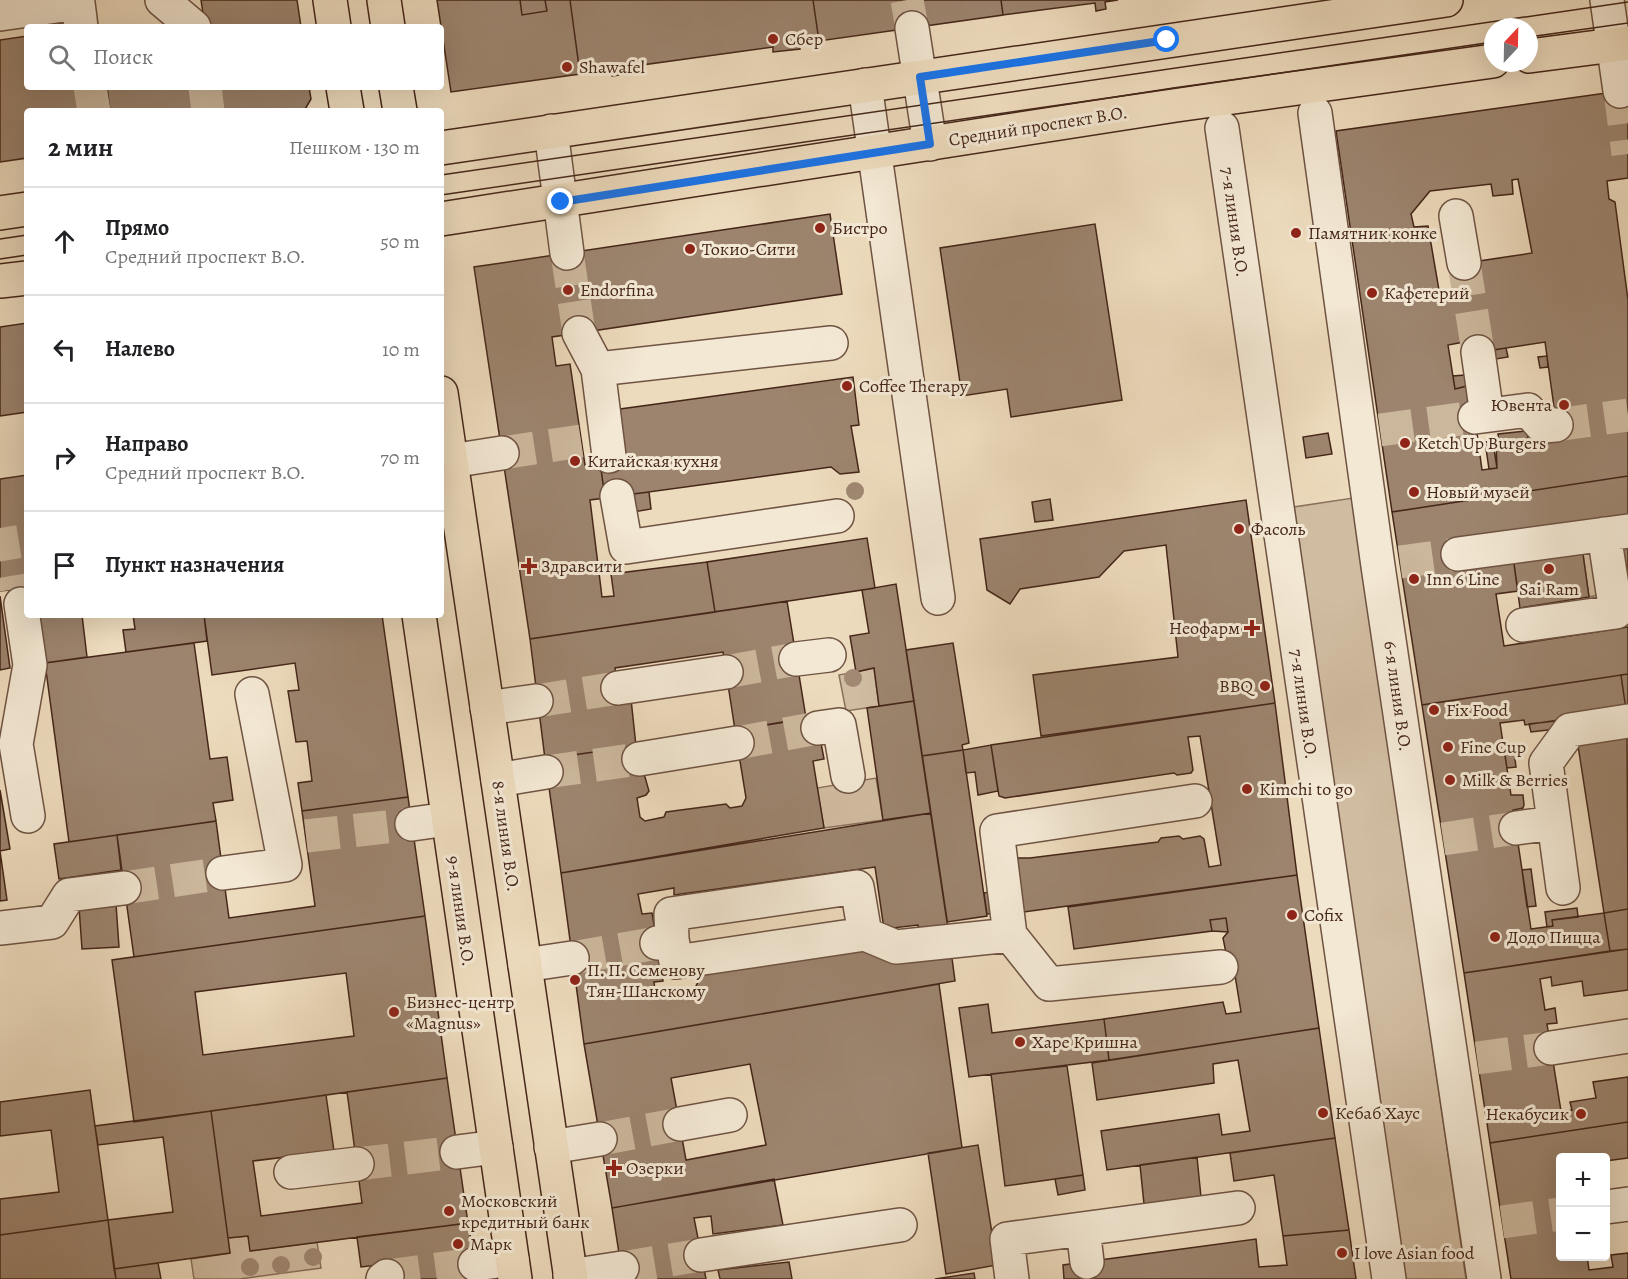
<!DOCTYPE html>
<html lang="ru">
<head>
<meta charset="utf-8">
<style>
  :root { --surface:#fff; --page:#f2f2f2; --text:#202124; --muted:#757577; --line:#e0e0e0 }
  body { margin:0; font-family:Alegreya,serif; background:var(--page); color:var(--text) }
  .controls { position:absolute; right:18px; bottom:18px; display:grid; overflow:hidden; border-radius:6px; box-shadow:0 6px 24px #0002 }
  .controls button { width:54px; height:54px; display:grid; place-items:center; padding:0; border:0; border-bottom:2px solid var(--line); background:var(--surface); color:var(--text); font:30px sans-serif }
  .compass { position:absolute; left:1484px; top:18px; width:54px; height:54px; border-radius:50%; background:var(--surface); box-shadow:0 6px 24px #0002; rotate:22deg }
  .stop { position:absolute; width:18px; height:18px; margin:-14px; border:4px solid #1a73e8; border-radius:50%; background:#fff }
  .stop.end { background:#1a73e8; border-color:#fff; box-shadow:0 2px 6px #0008 }
  .list { margin:0; padding:0; list-style:none }
  h2 { display:flex; justify-content:space-between; align-items:center; height:78px; margin:0; padding:0 24px; font-size:26px }
  h2 small { font-size:20px; font-weight:400; color:var(--muted) }
  .list li { display:grid; grid-template-columns:39px 1fr auto; gap:18px; align-items:center; box-sizing:border-box; height:108px; padding:0 24px; border-top:2px solid var(--line) }
  .list b { display:block; font-size:22px; white-space:nowrap }
  .list p { margin:0; font-size:20px; white-space:nowrap; color:var(--muted) }
  .list em { font-size:20px; font-style:normal; color:var(--muted) }
  .icon { flex:none; width:33px; height:33px; fill:none; stroke:currentColor; stroke-width:2; stroke-linecap:round; stroke-linejoin:round }
  .map { position:relative; flex:none; width:1628px; height:1279px; overflow:hidden }
  .search { position:absolute; background:var(--surface); box-shadow:0 6px 24px #0002; left:24px; top:24px; width:420px; height:66px; display:flex; align-items:center; gap:15px; box-sizing:border-box; padding:0 21px; border-radius:6px; color:var(--muted); font-size:22px }
  .panel { position:absolute; background:var(--surface); box-shadow:0 6px 24px #0002; left:24px; top:108px; width:420px; height:510px; border-radius:6px }
  .map>svg:first-child { display:block }
  .green { fill:#d0bca1; stroke:#8a715d; stroke-width:1.5 }
  .building { fill:#9c846e; stroke:#452619; stroke-width:1.5; fill-rule:evenodd }
  .lines { fill:none; stroke-linecap:round; stroke-linejoin:round }
  .minor-tunnel { stroke:#cbb79c; stroke-width:33; stroke-dasharray:33 16; stroke-linecap:butt }
  .minor-casing { stroke:#6f5342; stroke-width:36 }
  .major-casing { stroke:#452619; stroke-width:36 }
  .minor { stroke:#f3e8d4; stroke-width:33 }
  .major { stroke:#eddbbd; stroke-width:33 }
  .tram { stroke:#452619; stroke-width:1.5 }
  .tree { fill:#a08872 }
  .route { stroke:#1a73e8; stroke-width:8 }
  .poi-dot { fill:#8f2418; stroke:#f3e8d4; stroke-width:2 }
  .labels { text-anchor:middle; stroke-width:6; stroke-linejoin:round; paint-order:stroke }
  .poi-label { font-size:18px; fill:#452619; stroke:#f3e8d4; text-anchor:start }
  .street-label { font-size:18px; fill:#452619; stroke:#f3e8d4 }
</style>
</head>
<body>
<div class="map">
<svg width="1628" height="1279" viewBox="0 0 1628 1279">
  <rect width="100%" height="100%" fill="#eddbbd"/>
  <filter id="stains"><feTurbulence type="fractalNoise" baseFrequency=".00333" numOctaves="4"/><feColorMatrix values="0 0 0 0 .2 0 0 0 0 .09 0 0 0 0 .02 0 0 0 .5 -.17"/></filter>
  <radialGradient id="worn" r=".72"><stop offset=".6" stop-color="#630" stop-opacity="0"/><stop offset="1" stop-color="#630" stop-opacity=".3"/></radialGradient>
  <path class="green" d="M 1353,498 L 1466,1279 L 1405,1279 L 1294,507 Z
    M 1582,547 L 1596,547 L 1602,594 L 1589,597 Z
    M 874,668 L 879,706 L 846,711 L 839,675 Z
    M 876,778 L 883,820 L 824,828 L 817,788 Z
    M 248,1236 L 251,1251 L 317,1242 L 321,1268 L 240,1279 L 194,1279 L 191,1259 L 230,1253 L 228,1238 Z"/>
  <path class="building" d="M 201,0 L 297,0 L 301,27 L 205,27 Z
    M 437,0 L 520,0 L 522,15 L 547,11 L 545,0 L 570,0 L 580,74 L 451,92 Z
    M 520,0 L 545,0 L 547,11 L 522,15 Z
    M 570,0 L 813,0 L 819,41 L 799,44 L 800,49 L 773,52 L 773,47 L 635,66 L 636,73 L 612,76 L 611,70 L 580,74 Z
    M 813,0 L 1001,0 L 1003,15 L 819,41 Z
    M 1001,0 L 1118,0 L 1105,2 L 1106,9 L 1096,11 L 1095,3 L 1003,15 Z
    M 27,36 L 27,87 L 107,87 L 110,111 L 27,111 L 27,158 L 0,162 L 0,40 Z
    M 107,87 L 309,87 L 311,99 L 304,111 L 110,111 Z
    M 1628,90 L 1628,178 L 1607,181 L 1609,199 L 1615,202 L 1628,300 L 1628,476 L 1392,512 L 1336,131 ZM 1518,179 L 1532,253 L 1453,265 L 1457,294 L 1440,296 L 1428,226 L 1414,227 L 1411,214 L 1430,191 L 1491,184 L 1493,196 L 1513,194 L 1512,180 ZM 1464,342 L 1466,354 L 1545,342 L 1558,436 L 1497,444 L 1494,449 L 1497,468 L 1482,470 L 1471,389 L 1467,386 L 1455,389 L 1448,345 Z
    M 830,214 L 842,294 L 552,337 L 556,366 L 570,364 L 585,465 L 600,462 L 605,498 L 590,500 L 602,597 L 614,596 L 611,574 L 707,562 L 715,612 L 530,639 L 474,267 Z
    M 1095,224 L 1122,400 L 1011,417 L 1007,389 L 962,396 L 940,248 Z
    M 27,323 L 27,412 L 0,416 L 0,327 Z
    M 1506,348 L 1508,357 L 1490,360 L 1488,351 Z
    M 1547,356 L 1548,367 L 1540,368 L 1538,357 Z
    M 1465,375 L 1467,386 L 1455,389 L 1453,376 Z
    M 853,377 L 859,425 L 851,426 L 859,472 L 840,474 L 831,467 L 605,498 L 600,462 L 613,410 Z
    M 1527,431 L 1528,440 L 1499,444 L 1498,434 Z
    M 1328,433 L 1332,454 L 1306,458 L 1303,437 Z
    M 1496,441 L 1497,468 L 1489,469 L 1485,442 Z
    M 27,475 L 27,588 L 0,591 L 0,479 Z
    M 1628,476 L 1628,517 L 1513,557 L 1518,591 L 1496,594 L 1504,646 L 1628,627 L 1628,674 L 1422,705 L 1392,512 Z
    M 649,492 L 651,509 L 628,513 L 625,495 Z
    M 1050,499 L 1053,520 L 1035,522 L 1032,502 Z
    M 1246,500 L 1275,703 L 1041,736 L 1033,675 L 1178,657 L 1166,545 L 1124,551 L 1099,577 L 1020,589 L 1010,604 L 987,590 L 980,539 Z
    M 867,538 L 875,588 L 715,612 L 707,562 Z
    M 1628,539 L 1628,595 L 1620,541 Z
    M 1582,547 L 1589,597 L 1520,608 L 1513,557 Z
    M 896,584 L 914,701 L 879,706 L 874,668 L 856,672 L 850,636 L 869,633 L 862,590 Z
    M 0,596 L 10,668 L 0,670 Z
    M 787,601 L 806,718 L 735,730 L 723,652 L 615,668 L 619,695 L 631,699 L 636,746 L 545,759 L 530,639 Z
    M 82,615 L 87,657 L 45,663 L 38,616 Z
    M 133,615 L 204,615 L 207,641 L 126,652 L 123,630 L 135,629 Z
    M 204,615 L 382,615 L 408,797 L 302,811 L 298,783 L 312,781 L 307,741 L 296,742 L 288,691 L 299,690 L 295,663 L 212,675 Z
    M 194,643 L 210,759 L 227,757 L 233,800 L 213,803 L 216,821 L 69,842 L 45,663 Z
    M 953,643 L 969,743 L 962,745 L 963,750 L 922,756 L 906,650 Z
    M 1628,674 L 1628,710 L 1626,710 L 1621,675 Z
    M 1621,675 L 1626,710 L 1525,725 L 1524,720 L 1500,723 L 1511,795 L 1523,795 L 1524,805 L 1523,808 L 1513,810 L 1531,929 L 1553,926 L 1552,920 L 1604,913 L 1610,951 L 1464,973 L 1422,705 Z
    M 914,701 L 931,813 L 883,820 L 867,708 Z
    M 1275,703 L 1297,875 L 1016,913 L 1013,858 L 1030,858 L 1158,842 L 1161,838 L 1179,836 L 1183,839 L 1200,836 L 1204,839 L 1209,867 L 1221,865 L 1200,736 L 1188,737 L 1193,770 L 1191,773 L 1177,775 L 1174,773 L 1005,798 L 999,796 L 991,745 Z
    M 816,717 L 824,759 L 813,761 L 824,828 L 561,873 L 545,759 L 636,746 L 649,791 L 646,795 L 637,798 L 640,817 L 645,821 L 664,817 L 666,812 L 726,804 L 730,808 L 742,806 L 746,798 L 735,730 Z
    M 1555,721 L 1556,729 L 1531,732 L 1529,724 Z
    M 1627,732 L 1628,909 L 1604,913 L 1577,739 Z
    M 1503,742 L 1513,745 L 1516,767 L 1507,768 Z
    M 991,745 L 998,791 L 978,795 L 975,772 L 966,773 L 963,750 Z
    M 963,750 L 987,916 L 947,922 L 922,756 Z
    M 0,790 L 10,849 L 0,851 Z
    M 408,797 L 425,916 L 134,957 L 117,835 L 216,821 L 229,918 L 315,906 L 302,811 Z
    M 931,813 L 949,933 L 920,937 L 918,925 L 884,929 L 875,867 L 674,895 L 674,888 L 638,894 L 642,914 L 652,913 L 663,981 L 654,982 L 656,998 L 692,994 L 704,970 L 868,946 L 951,951 L 955,981 L 584,1044 L 561,873 Z
    M 117,835 L 121,870 L 59,879 L 54,844 Z
    M 0,851 L 7,900 L 0,901 Z
    M 1531,869 L 1536,906 L 1527,907 L 1522,870 Z
    M 1297,875 L 1319,1028 L 1109,1060 L 1104,1019 L 1223,1002 L 1226,1014 L 1241,1012 L 1232,957 L 1226,953 L 1223,938 L 1228,932 L 1226,918 L 1210,920 L 1212,931 L 1074,949 L 1068,907 Z
    M 990,892 L 998,913 L 987,914 L 984,893 Z
    M 116,904 L 119,947 L 82,949 L 79,907 Z
    M 1577,908 L 1578,917 L 1552,920 L 1553,926 L 1547,927 L 1545,912 Z
    M 1628,909 L 1628,949 L 1610,951 L 1604,913 Z
    M 425,916 L 447,1078 L 134,1122 L 112,960 ZM 346,973 L 354,1036 L 203,1055 L 195,992 Z
    M 1226,918 L 1228,932 L 1212,931 L 1210,920 Z
    M 1628,949 L 1628,990 L 1584,996 L 1582,981 L 1552,986 L 1551,977 L 1540,979 L 1545,1010 L 1555,1008 L 1557,1023 L 1547,1024 L 1561,1111 L 1572,1110 L 1570,1102 L 1596,1098 L 1593,1082 L 1628,1077 L 1628,1122 L 1490,1143 L 1464,973 Z
    M 939,984 L 962,1148 L 612,1208 L 584,1044 ZM 750,1064 L 766,1145 L 686,1160 L 671,1078 Z
    M 988,1004 L 992,1033 L 1104,1019 L 1109,1060 L 969,1077 L 959,1008 Z
    M 1319,1028 L 1335,1138 L 1107,1170 L 1101,1131 L 1219,1114 L 1222,1135 L 1250,1131 L 1238,1060 L 1213,1064 L 1214,1083 L 1097,1100 L 1092,1063 Z
    M 1067,1066 L 1083,1175 L 1005,1186 L 991,1074 Z
    M 447,1078 L 468,1223 L 250,1251 L 248,1236 L 228,1238 L 211,1111 L 326,1095 L 334,1151 L 253,1161 L 261,1216 L 362,1203 L 347,1092 Z
    M 90,1090 L 108,1220 L 0,1235 L 0,1199 L 59,1192 L 51,1130 L 0,1136 L 0,1102 Z
    M 211,1111 L 230,1253 L 114,1269 L 108,1220 L 173,1212 L 163,1137 L 98,1145 L 95,1126 Z
    M 1628,1122 L 1628,1158 L 1606,1161 L 1606,1158 L 1596,1158 L 1595,1154 L 1560,1158 L 1560,1256 L 1587,1256 L 1589,1270 L 1613,1267 L 1611,1255 L 1628,1253 L 1628,1279 L 1511,1279 L 1490,1143 Z
    M 1335,1138 L 1349,1230 L 1283,1236 L 1274,1175 L 1234,1181 L 1230,1153 Z
    M 978,1145 L 997,1265 L 946,1274 L 928,1153 Z
    M 1197,1157 L 1201,1197 L 1144,1204 L 1140,1165 Z
    M 1083,1175 L 1085,1190 L 1058,1195 L 1055,1179 Z
    M 774,1179 L 783,1225 L 713,1234 L 711,1216 L 694,1218 L 706,1279 L 623,1279 L 612,1208 Z
    M 108,1220 L 116,1279 L 0,1279 L 0,1235 Z
    M 468,1223 L 478,1279 L 387,1279 L 386,1264 L 361,1267 L 357,1237 Z
    M 1349,1230 L 1356,1279 L 1064,1279 L 1063,1265 L 1256,1239 L 1259,1267 L 1287,1265 L 1283,1236 Z
    M 789,1262 L 792,1279 L 720,1279 L 718,1270 Z
    M 158,1263 L 161,1279 L 116,1279 L 114,1269 Z
    M 974,1273 L 975,1279 L 935,1279 Z"/>
  <g class="lines">
    <path class="minor-tunnel" d="M 907,0 L 912,28
      M 90,87 L 94,111
      M 205,87 L 208,111
      M 1620,91 L 1628,154
      M 567,253 L 579,333
      M 1464,263 L 1478,352
      M 1556,425 L 1628,415
      M 1380,430 L 1475,417
      M 502,453 L 581,441
      M 0,528 L 10,590
      M 1400,562 L 1458,554
      M 726,672 L 796,659
      M 536,701 L 618,688
      M 737,743 L 818,728
      M 546,772 L 639,759
      M 306,836 L 412,824
      M 1443,839 L 1516,828
      M 124,888 L 223,873
      M 572,958 L 657,943
      M 1477,1058 L 1551,1048
      M 600,1139 L 680,1124
      M 357,1164 L 457,1152
      M 1502,1222 L 1560,1214
      M 622,1268 L 701,1255
      M 387,1276 L 475,1264"/>
    <g class="minor-casing">
      <path id="minor" d="M 162,0 L 194,27
        M 1607,0 L 1620,91
        M 0,14 L 78,3 L 81,27
        M 912,28 L 930,144
        M 865,85 L 938,598
        M 1315,113 L 1378,566 L 1484,1279
        M 1222,128 L 1389,1279
        M 551,131 L 567,253
        M 1456,216 L 1464,263
        M 579,333 L 598,369 L 609,456
        M 1478,352 L 1487,415
        M 598,369 L 831,343
        M 1475,417 L 1528,410 L 1542,426 L 1556,425
        M 451,461 L 502,453
        M 617,496 L 626,547 L 837,516
        M 1458,554 L 1628,531
        M 21,604 L 30,665 L 16,744 L 28,816
        M 1523,625 L 1616,612 L 1604,534
        M 796,659 L 829,655
        M 618,688 L 726,672
        M 487,708 L 536,701
        M 818,728 L 839,725 L 848,776
        M 639,759 L 737,743
        M 498,780 L 546,772
        M 1195,801 L 997,831 L 1010,935 L 1049,984 L 1221,967
        M 412,824 L 448,819
        M 1516,828 L 1554,823
        M 223,873 L 285,865 L 252,694
        M 1563,888 L 1546,763 L 1570,730 L 1628,721
        M 0,928 L 52,922 L 69,895 L 124,888
        M 672,939 L 671,914 L 857,887 L 865,934
        M 657,943 L 672,939 L 676,962 L 865,934 L 896,947 L 1010,935
        M 525,965 L 572,958
        M 1551,1048 L 1628,1036
        M 680,1124 L 730,1115
        M 551,1147 L 600,1139
        M 457,1152 L 496,1147
        M 291,1172 L 357,1164
        M 1606,1207 L 1628,1204
        M 1083,1229 L 1087,1262
        M 701,1255 L 900,1225
        M 475,1264 L 512,1259
        M 570,1276 L 622,1268
        M 383,1279 L 387,1276
        M 1012,1279 L 1007,1239 L 1238,1208"/>
    </g>
    <g class="major-casing">
      <path id="major" d="M 330,0 L 334,27
        M 384,0 L 388,27
        M 1529,56 L 1628,43
        M 343,87 L 347,111
        M 396,87 L 400,111
        M 441,148 L 1446,0
        M 0,213 L 27,209
        M 441,219 L 1176,105 L 1493,61
        M 0,281 L 27,278
        M 441,393 L 571,1279
        M 419,615 L 515,1279"/>
    </g>
    <use href="#minor" class="minor"/>
    <use href="#major" class="major"/>
    <path class="tram" d="M 1529,37 L 1628,23
      M 441,175 L 1628,2
      M 441,195 L 1493,42
      M 0,239 L 27,235
      M 0,259 L 27,255"/>
  </g>
  <g class="tree">
    <circle cx="855" cy="491" r="9"/>
    <circle cx="853" cy="678" r="9"/>
    <circle cx="313" cy="1257" r="9"/>
    <circle cx="281" cy="1265" r="9"/>
    <circle cx="250" cy="1267" r="9"/>
  </g>
  <g class="lines">
    <path class="route" d="M 561,202 L 930,144 L 920,77 L 1167,40"/>
  </g>
  <g class="poi-dot">
    <circle cx="773" cy="39" r="6"/>
    <circle cx="567" cy="67" r="6"/>
    <circle cx="820" cy="228" r="6"/>
    <circle cx="1296" cy="233" r="6"/>
    <circle cx="690" cy="249" r="6"/>
    <circle cx="568" cy="290" r="6"/>
    <circle cx="1372" cy="293" r="6"/>
    <circle cx="847" cy="386" r="6"/>
    <circle cx="1564" cy="405" r="6"/>
    <circle cx="1405" cy="443" r="6"/>
    <circle cx="575" cy="461" r="6"/>
    <circle cx="1414" cy="492" r="6"/>
    <circle cx="1239" cy="529" r="6"/>
    <path d="M526 557h6v6h6v6h-6v6h-6v-6h-6v-6h6z"/>
    <circle cx="1549" cy="569" r="6"/>
    <circle cx="1414" cy="579" r="6"/>
    <path d="M1249 619h6v6h6v6h-6v6h-6v-6h-6v-6h6z"/>
    <circle cx="1265" cy="686" r="6"/>
    <circle cx="1434" cy="710" r="6"/>
    <circle cx="1448" cy="747" r="6"/>
    <circle cx="1450" cy="780" r="6"/>
    <circle cx="1247" cy="789" r="6"/>
    <circle cx="1292" cy="915" r="6"/>
    <circle cx="1495" cy="937" r="6"/>
    <circle cx="575" cy="980" r="6"/>
    <circle cx="394" cy="1012" r="6"/>
    <circle cx="1020" cy="1042" r="6"/>
    <circle cx="1323" cy="1113" r="6"/>
    <circle cx="1581" cy="1114" r="6"/>
    <path d="M611 1159h6v6h6v6h-6v6h-6v-6h-6v-6h6z"/>
    <circle cx="449" cy="1211" r="6"/>
    <circle cx="458" cy="1244" r="6"/>
    <circle cx="1342" cy="1253" r="6"/>
  </g>
  <g class="labels">
    <g class="poi-label">
      <text x="785" y="45">Сбер</text>
      <text x="579" y="73">Shawafel</text>
      <text x="832" y="234">Бистро</text>
      <text x="1308" y="239">Памятник конке</text>
      <text x="702" y="255">Токио-Сити</text>
      <text x="580" y="296">Endorfina</text>
      <text x="1384" y="299">Кафетерий</text>
      <text x="859" y="392">Coffee Therapy</text>
      <text x="1552" y="411" text-anchor="end">Ювента</text>
      <text x="1417" y="449">Ketch Up Burgers</text>
      <text x="587" y="467">Китайская кухня</text>
      <text x="1426" y="498">Новый музей</text>
      <text x="1251" y="535">Фасоль</text>
      <text x="541" y="572">Здравсити</text>
      <text x="1426" y="585">Inn 6 Line</text>
      <text x="1549" y="595" text-anchor="middle">Sai Ram</text>
      <text x="1240" y="634" text-anchor="end">Неофарм</text>
      <text x="1253" y="692" text-anchor="end">BBQ</text>
      <text x="1446" y="716">Fix Food</text>
      <text x="1460" y="753">Fine Cup</text>
      <text x="1462" y="786">Milk &amp; Berries</text>
      <text x="1259" y="795">Kimchi to go</text>
      <text x="1304" y="921">Cofix</text>
      <text x="1507" y="943">Додо Пицца</text>
      <text x="587" y="976">П. П. Семенову<tspan x="587" dy="21">Тян-Шанскому</tspan></text>
      <text x="406" y="1008">Бизнес-центр<tspan x="406" dy="21">«Magnus»</tspan></text>
      <text x="1032" y="1048">Харе Кришна</text>
      <text x="1335" y="1119">Кебаб Хаус</text>
      <text x="1569" y="1120" text-anchor="end">Некабусик</text>
      <text x="626" y="1174">Озерки</text>
      <text x="461" y="1207">Московский<tspan x="461" dy="21">кредитный банк</tspan></text>
      <text x="470" y="1250">Марк</text>
      <text x="1354" y="1259">I love Asian food</text>
    </g>
    <g class="street-label">
      <text transform="translate(1038 126) rotate(-9)" y="6">Средний проспект В.О.</text>
      <text transform="translate(1235 222) rotate(82)" y="6">7-я линия В.О.</text>
      <text transform="translate(1398 696) rotate(82)" y="6">6-я линия В.О.</text>
      <text transform="translate(1304 704) rotate(82)" y="6">7-я линия В.О.</text>
      <text transform="translate(506 836) rotate(82)" y="6">8-я линия В.О.</text>
      <text transform="translate(461 911) rotate(82)" y="6">9-я линия В.О.</text>
    </g>
  </g>
  <rect width="100%" height="100%" filter="url(#stains)"/>
  <rect width="100%" height="100%" fill="url(#worn)"/>
</svg>
<div class="controls">
<button>+</button>
<button>−</button>
</div>
<svg class="compass" viewBox="-18 -18 36 36"><path d="M0-13l5 13h-10z" fill="#e53935"/><path d="M0 13l5-13h-10z" fill="#757577"/></svg>
<div class="stop" style="left:1167px;top:40px"></div>
<div class="stop end" style="left:561px;top:202px"></div>
<div class="search"><svg class="icon" aria-label="search" viewBox="0 0 24 24"><circle cx="10" cy="10" r="6"/><path d="M15 15l6 6"/></svg>Поиск</div>
<section class="panel">
<h2>2 мин<small>Пешком · 130 m</small></h2>
<ul class="list">
<li><svg class="icon" aria-label="ahead" viewBox="0 0 24 24"><path d="M12 20V5M6 11l6-6 6 6"/></svg><div><b>Прямо</b><p>Средний проспект В.О.</p></div><em>50 m</em></li>
<li><svg class="icon" aria-label="left" viewBox="0 0 24 24"><path d="M17 20v-9H6M10 6l-5 5 5 5"/></svg><div><b>Налево</b></div><em>10 m</em></li>
<li><svg class="icon" aria-label="right" viewBox="0 0 24 24"><path d="M7 20v-9h11M14 6l5 5-5 5"/></svg><div><b>Направо</b><p>Средний проспект В.О.</p></div><em>70 m</em></li>
<li><svg class="icon" aria-label="arrive" viewBox="0 0 24 24"><path d="M6 21V4h12l-3 4 3 4H6"/></svg><div><b>Пункт назначения</b></div></li>
</ul>
</section>
</div>
</body>
</html>
